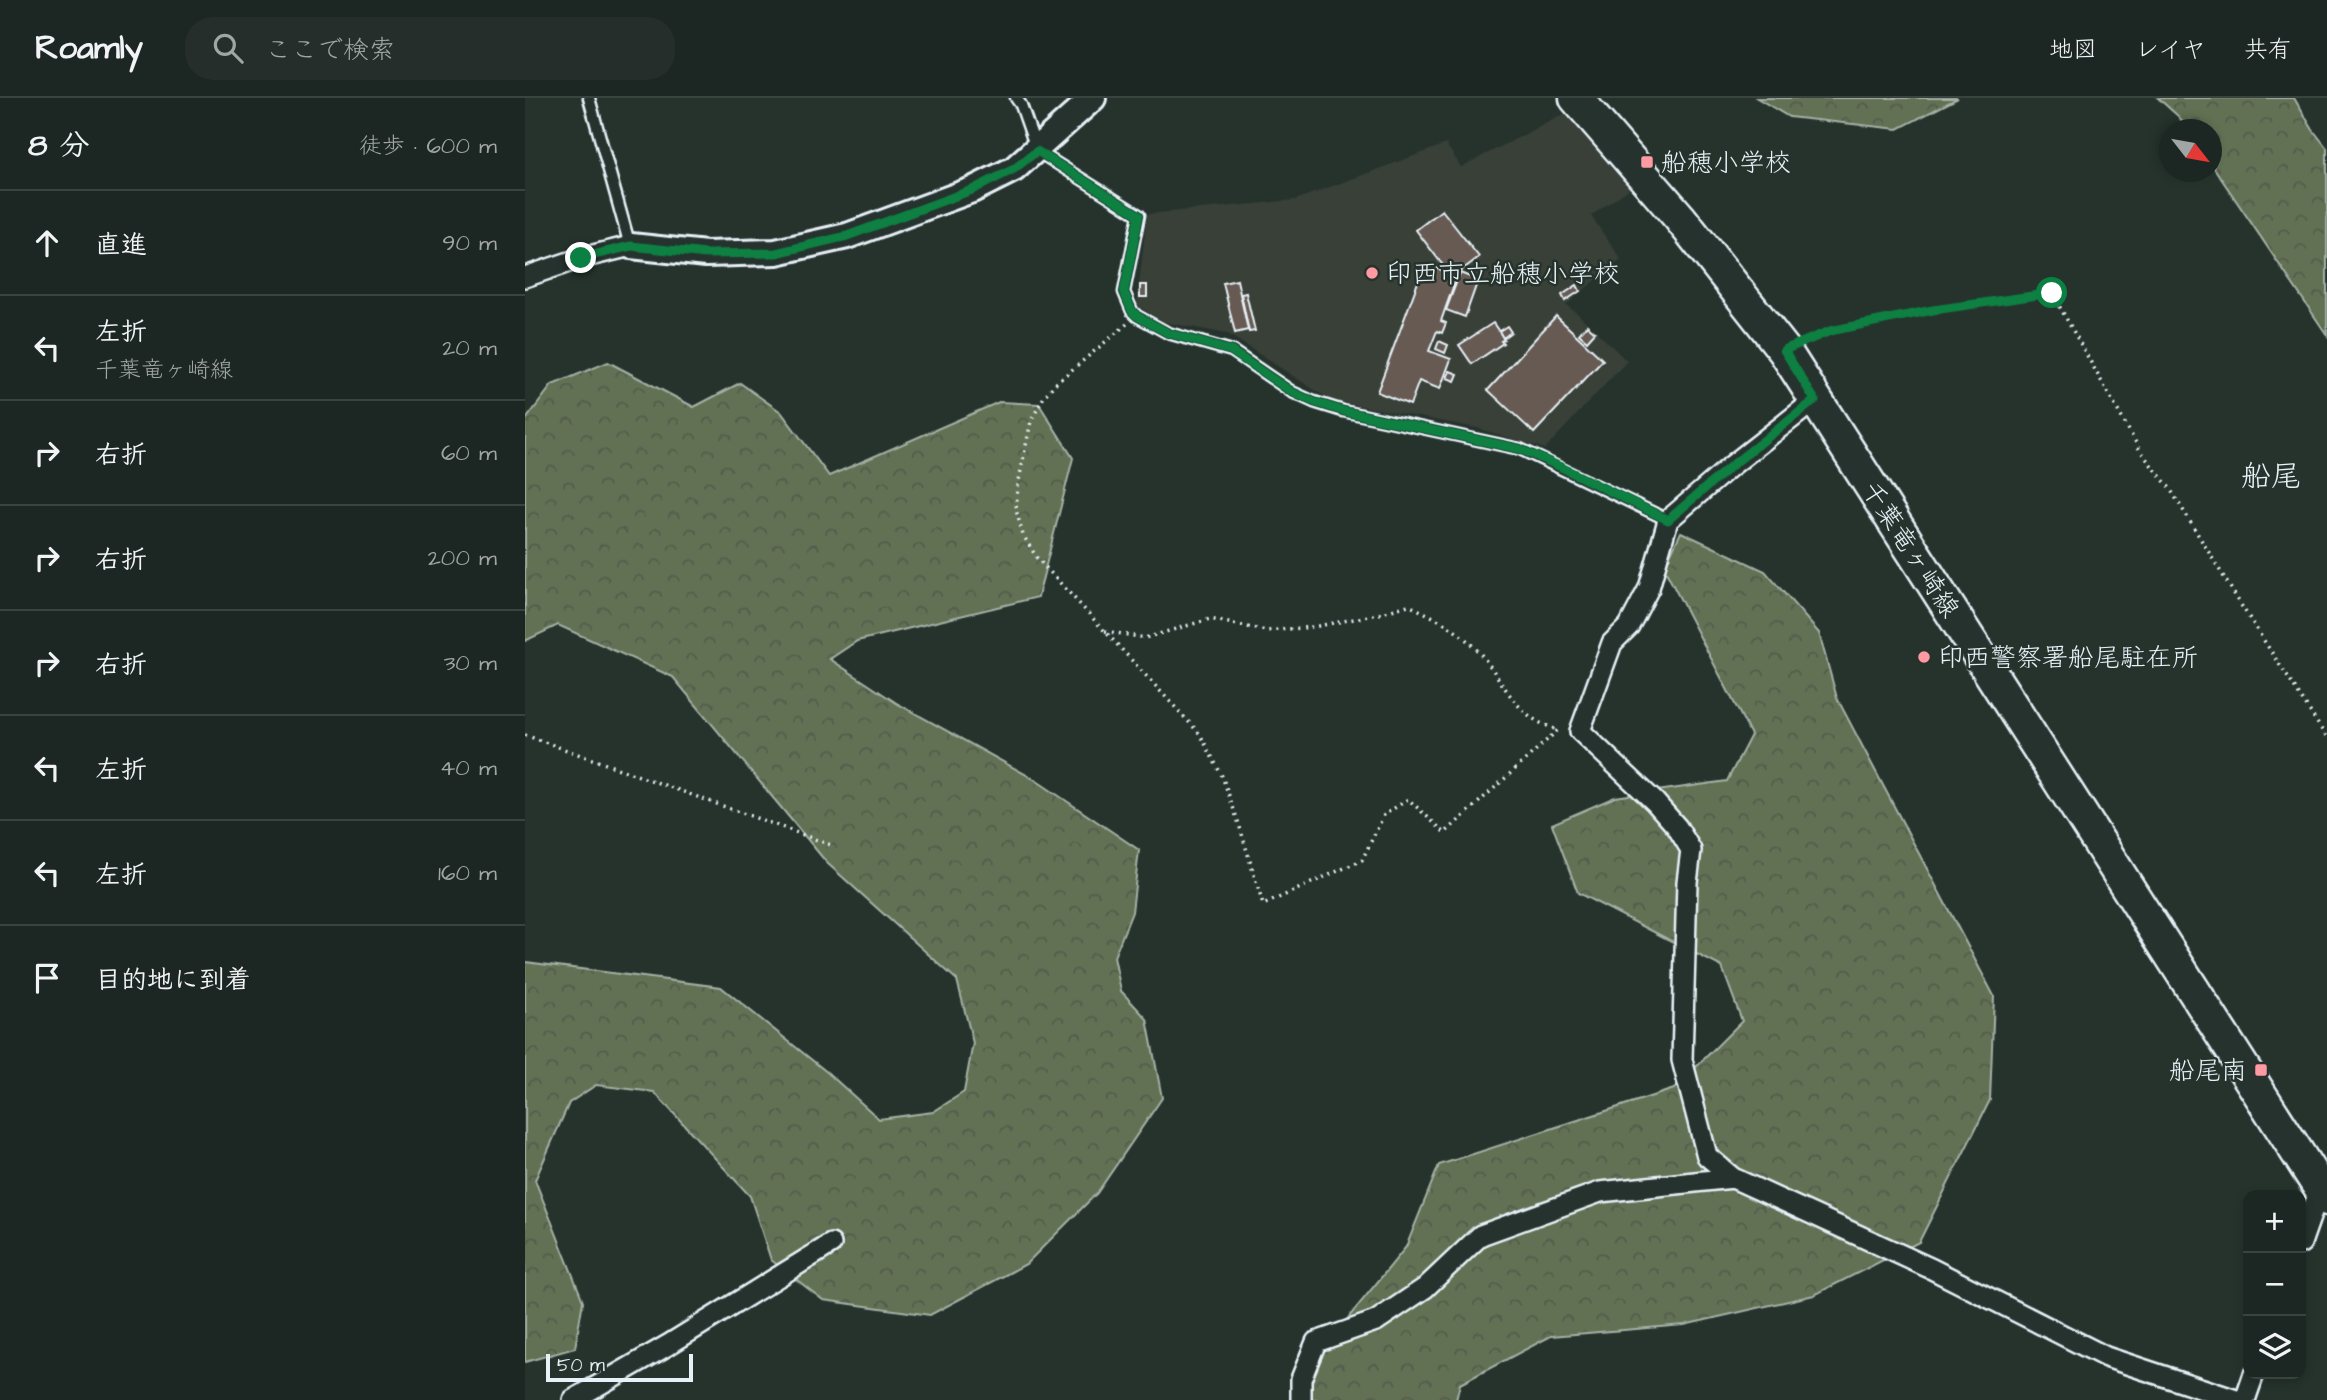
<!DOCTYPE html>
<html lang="ja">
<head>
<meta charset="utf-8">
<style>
  :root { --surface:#1c2622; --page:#252e2a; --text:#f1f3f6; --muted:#a0a5a5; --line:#3a4340 }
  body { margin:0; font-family:"Architects Daughter","Klee One",sans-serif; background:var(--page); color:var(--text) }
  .controls { position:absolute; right:21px; bottom:21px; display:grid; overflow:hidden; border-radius:14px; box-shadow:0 4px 10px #0003 }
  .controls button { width:63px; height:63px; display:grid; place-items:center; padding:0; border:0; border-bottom:2px solid var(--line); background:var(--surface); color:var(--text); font:35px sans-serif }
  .compass { position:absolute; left:1634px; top:21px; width:63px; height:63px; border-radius:50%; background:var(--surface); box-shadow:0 4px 10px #0003; rotate:121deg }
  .scale { position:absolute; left:21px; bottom:18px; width:147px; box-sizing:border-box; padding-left:7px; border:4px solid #e8f1f8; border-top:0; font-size:19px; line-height:24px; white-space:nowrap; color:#e8f1f8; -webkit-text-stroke:5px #26332d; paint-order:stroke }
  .stop { position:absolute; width:21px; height:21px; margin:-16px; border:5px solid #0b8043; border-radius:50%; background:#fff }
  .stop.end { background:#0b8043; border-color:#fff; box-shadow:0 2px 7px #0008 }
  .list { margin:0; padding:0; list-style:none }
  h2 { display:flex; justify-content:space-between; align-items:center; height:91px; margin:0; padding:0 28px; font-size:30px }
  h2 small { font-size:23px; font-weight:400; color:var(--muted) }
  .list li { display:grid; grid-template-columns:46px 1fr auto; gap:21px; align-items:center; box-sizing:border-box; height:105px; padding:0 28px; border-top:2px solid var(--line) }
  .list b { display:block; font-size:26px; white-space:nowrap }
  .list p { margin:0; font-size:23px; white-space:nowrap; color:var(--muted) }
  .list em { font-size:23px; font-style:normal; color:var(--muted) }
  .icon { flex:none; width:38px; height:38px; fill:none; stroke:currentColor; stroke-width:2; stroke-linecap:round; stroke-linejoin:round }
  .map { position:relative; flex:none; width:1802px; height:1302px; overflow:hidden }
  header { display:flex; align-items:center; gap:42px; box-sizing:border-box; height:98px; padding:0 35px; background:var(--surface); border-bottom:2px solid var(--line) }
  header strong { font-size:33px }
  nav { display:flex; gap:38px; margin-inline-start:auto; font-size:24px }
  .search { width:490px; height:63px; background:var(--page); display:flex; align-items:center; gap:18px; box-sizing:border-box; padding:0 24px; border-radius:28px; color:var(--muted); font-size:26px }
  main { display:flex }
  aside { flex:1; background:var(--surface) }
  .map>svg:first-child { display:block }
  .built { fill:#393f38 }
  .forest { fill:url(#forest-crowns); stroke:#a5b1a6; stroke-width:2 }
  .building { fill:#665a52; stroke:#e8f1f8; stroke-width:2 }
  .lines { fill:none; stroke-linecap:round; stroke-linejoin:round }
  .service-casing { stroke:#e8f1f8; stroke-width:15 }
  .minor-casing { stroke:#e8f1f8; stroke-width:24 }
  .tertiary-casing { stroke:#e8f1f8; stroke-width:30 }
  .primary-casing { stroke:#e8f1f8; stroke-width:37 }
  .path { stroke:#e8f1f8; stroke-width:3.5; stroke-dasharray:2 5; stroke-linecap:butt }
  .service { stroke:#26332d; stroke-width:10 }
  .minor { stroke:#26332d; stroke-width:19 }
  .tertiary { stroke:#26332d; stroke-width:24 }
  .primary { stroke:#26332d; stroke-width:32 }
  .route { stroke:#0b8043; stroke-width:9 }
  .poi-dot { fill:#ff9aa2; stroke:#26332d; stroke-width:2.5 }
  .labels { text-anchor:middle; stroke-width:5; stroke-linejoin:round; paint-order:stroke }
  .poi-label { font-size:26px; fill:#e8f1f8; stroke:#26332d; text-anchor:start }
  .street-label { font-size:26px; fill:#e8f1f8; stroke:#26332d }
  .quarter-label { font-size:30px; fill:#e8f1f8; stroke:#26332d }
</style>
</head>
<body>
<header>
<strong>Roamly</strong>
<div class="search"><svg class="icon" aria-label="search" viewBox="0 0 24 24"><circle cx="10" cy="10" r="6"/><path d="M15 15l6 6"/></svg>ここで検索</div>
<nav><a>地図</a><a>レイヤ</a><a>共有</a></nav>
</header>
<main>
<aside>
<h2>8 分<small>徒歩 · 600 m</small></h2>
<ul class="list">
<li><svg class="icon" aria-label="ahead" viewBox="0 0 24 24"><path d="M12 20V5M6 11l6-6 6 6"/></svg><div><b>直進</b></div><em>90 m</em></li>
<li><svg class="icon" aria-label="left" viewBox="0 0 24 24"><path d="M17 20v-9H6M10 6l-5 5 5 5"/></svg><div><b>左折</b><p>千葉竜ヶ崎線</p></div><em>20 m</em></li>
<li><svg class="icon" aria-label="right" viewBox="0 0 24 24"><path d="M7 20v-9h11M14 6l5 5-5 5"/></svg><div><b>右折</b></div><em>60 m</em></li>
<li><svg class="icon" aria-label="right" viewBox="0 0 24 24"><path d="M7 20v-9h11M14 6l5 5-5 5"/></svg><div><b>右折</b></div><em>200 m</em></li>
<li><svg class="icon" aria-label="right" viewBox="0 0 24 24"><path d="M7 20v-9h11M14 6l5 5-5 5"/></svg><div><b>右折</b></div><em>30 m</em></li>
<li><svg class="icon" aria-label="left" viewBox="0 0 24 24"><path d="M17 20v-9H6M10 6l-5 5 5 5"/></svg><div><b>左折</b></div><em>40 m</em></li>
<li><svg class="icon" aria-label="left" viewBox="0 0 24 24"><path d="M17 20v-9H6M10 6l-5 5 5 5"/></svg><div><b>左折</b></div><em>160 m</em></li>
<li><svg class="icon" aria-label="arrive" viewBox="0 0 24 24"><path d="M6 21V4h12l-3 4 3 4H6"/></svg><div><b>目的地に到着</b></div></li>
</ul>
</aside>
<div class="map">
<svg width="1802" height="1302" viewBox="0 0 1802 1302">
  <defs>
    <pattern id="forest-crowns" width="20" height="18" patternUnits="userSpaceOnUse" patternTransform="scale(1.75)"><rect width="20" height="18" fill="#627153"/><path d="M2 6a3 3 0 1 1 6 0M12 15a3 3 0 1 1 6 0" fill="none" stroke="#535a4e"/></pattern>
  </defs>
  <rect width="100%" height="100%" fill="#26332d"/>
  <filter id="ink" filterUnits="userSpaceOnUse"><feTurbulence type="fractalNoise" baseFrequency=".0143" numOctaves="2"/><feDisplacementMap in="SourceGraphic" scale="14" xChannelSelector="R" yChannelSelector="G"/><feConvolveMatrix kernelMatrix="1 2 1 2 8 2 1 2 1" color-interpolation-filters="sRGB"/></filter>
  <g filter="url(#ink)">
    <path class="built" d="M 1043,14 L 1108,88 L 1066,118 L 1096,161 L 1041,207 L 1052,215 L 1102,263 L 1020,351 L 952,330 L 805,302 L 703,236 L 639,224 L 614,209 L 612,205 L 622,116 L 770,102 L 921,46 L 936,69 Z"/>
    <path class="forest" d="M 1232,0 L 1433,0 L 1373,31 L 1264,19 Z
      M 1633,0 L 1769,0 L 1788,32 L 1802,50 L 1802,237 L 1687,67 L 1686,32 L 1662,31 L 1654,19 Z
      M 83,264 L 169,309 L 215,285 L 256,314 L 304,378 L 474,304 L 514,306 L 548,360 L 513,499 L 332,543 L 305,561 L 373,606 L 509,681 L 614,752 L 607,814 L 589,859 L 596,893 L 622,921 L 637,1000 L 572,1095 L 501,1166 L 405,1217 L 298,1202 L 246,1162 L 225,1098 L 129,994 L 71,987 L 44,1005 L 10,1082 L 58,1203 L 50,1250 L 0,1264 L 0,864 L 196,889 L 303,975 L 354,1021 L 408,1014 L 439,994 L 448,945 L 432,882 L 302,765 L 148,579 L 33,527 L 0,543 L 0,323 L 27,287 Z
      M 1156,434 L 1240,473 L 1294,535 L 1312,600 L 1469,898 L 1465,1002 L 1394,1144 L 1289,1197 L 1159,1227 L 1026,1238 L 935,1286 L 931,1302 L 770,1302 L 770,1285 L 881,1149 L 914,1067 L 1149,991 L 1217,923 L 1197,869 L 1053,795 L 1027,726 L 1090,699 L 1202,683 L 1226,637 L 1139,470 Z"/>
    <path class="building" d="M 917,112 L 954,159 L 933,175 L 916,223 L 921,225 L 917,235 L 912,233 L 904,253 L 926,261 L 915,291 L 894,283 L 885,307 L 852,294 L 899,168 L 905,170 L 906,168 L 919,173 L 920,170 L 891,132 Z
      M 935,175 L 953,182 L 940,219 L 921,212 Z
      M 712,182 L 723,232 L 710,235 L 698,185 Z
      M 615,187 L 622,187 L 622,199 L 615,199 Z
      M 1052,187 L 1055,193 L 1040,203 L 1037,197 Z
      M 721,195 L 730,233 L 724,234 L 716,196 Z
      M 1031,218 L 1078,262 L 1009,335 L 963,292 Z
      M 968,225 L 979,241 L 976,243 L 978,245 L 947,266 L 934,247 Z
      M 1062,227 L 1070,234 L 1062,243 L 1054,236 Z
      M 982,228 L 986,234 L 978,240 L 974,233 Z
      M 914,243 L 923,247 L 920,255 L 911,251 Z
      M 925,273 L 933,276 L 930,283 L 922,280 Z"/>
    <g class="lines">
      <g class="service-casing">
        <path id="service" d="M 64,0 L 105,148
          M 491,0 L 496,7 L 512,53 L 614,117 L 599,194 L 607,213 L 612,218 L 643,235 L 707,253 L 767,294 L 789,304 L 818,313 L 995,351 L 1143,422"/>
      </g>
      <g class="minor-casing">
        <path id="minor" d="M 0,179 L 56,160 L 106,148
          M 1208,1080 L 1407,1171 L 1581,1259 L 1711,1302
          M 1776,1145 L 1795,1091
          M 48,1302 L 143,1247 L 306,1146
          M 776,1302 L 776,1281 L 791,1244 L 851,1223 L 900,1190 L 956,1137 L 1075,1094 L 1208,1080 L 1182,1058 L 1157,962 L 1162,784 L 1166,752 L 1152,729 L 1130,704 L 1055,633 L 1087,545 L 1104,528 L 1124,490 L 1143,422 L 1206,368 L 1290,302
          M 1720,1302 L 1729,1276"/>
      </g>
      <g class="tertiary-casing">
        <path id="tertiary" d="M 106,148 L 181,156 L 251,154 L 322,138 L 447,92 L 489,71 L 568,0"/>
      </g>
      <g class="primary-casing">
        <path id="primary" d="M 1051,0 L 1155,120 L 1259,252 L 1802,1101"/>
      </g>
      <path class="path" d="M 602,226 L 531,285 L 520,297 L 506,323 L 493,387 L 491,412 L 498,437 L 512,460 L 675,636 L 697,678 L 714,726 L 738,807 L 837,762 L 859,717 L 883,701 L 920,735 L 1033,632
        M 1282,243 L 1305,233 L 1407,212 L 1527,195 L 1616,354 L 1644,389 L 1716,507 L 1802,640
        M 580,533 L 620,540 L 685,521 L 741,533 L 788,529 L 854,516 L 883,507 C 909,518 932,531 952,552 C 973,574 985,607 1012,623 C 1018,627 1026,629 1032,632
        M 0,637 L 309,748"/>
      <use href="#service" class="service"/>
      <use href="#minor" class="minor"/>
      <use href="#tertiary" class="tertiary"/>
      <use href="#primary" class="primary"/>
    </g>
  </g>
  <g class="lines" filter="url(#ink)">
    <path class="route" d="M 56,160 L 106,148 L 181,156 L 251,155 L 322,138 L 447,92 L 489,71 L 512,53 L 614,117 L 599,194 L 607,213 L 612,218 L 643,235 L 706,253 L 767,294 L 789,304 L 818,313 L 995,351 L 1036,369 L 1143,422 L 1206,368 L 1290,302 L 1259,252 L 1305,233 L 1408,212 L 1527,195"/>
  </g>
  <g class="poi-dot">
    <rect x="1115" y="57" width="14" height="14" rx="3.5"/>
    <circle cx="847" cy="175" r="7"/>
    <circle cx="1399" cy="559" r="7"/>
    <rect x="1729" y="965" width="14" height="14" rx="3.5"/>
  </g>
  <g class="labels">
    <g class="poi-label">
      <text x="1136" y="73">船穂小学校</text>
      <text x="861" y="184">印西市立船穂小学校</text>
      <text x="1413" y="568">印西警察署船尾駐在所</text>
      <text x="1722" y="981" text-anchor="end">船尾南</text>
    </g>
    <g class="street-label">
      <text transform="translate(1386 451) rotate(57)" y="9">千葉竜ヶ崎線</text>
    </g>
    <g class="quarter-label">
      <text x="1746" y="388">船尾</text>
    </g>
  </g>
</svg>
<div class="controls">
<button>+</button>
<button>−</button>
<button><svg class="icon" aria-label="layers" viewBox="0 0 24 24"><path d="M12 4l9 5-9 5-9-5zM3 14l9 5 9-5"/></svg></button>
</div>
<svg class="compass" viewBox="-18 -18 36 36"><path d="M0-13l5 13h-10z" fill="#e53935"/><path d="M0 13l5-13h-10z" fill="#a0a5a5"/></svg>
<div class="scale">50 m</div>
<div class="stop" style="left:1527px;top:195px"></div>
<div class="stop end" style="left:56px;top:160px"></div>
</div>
</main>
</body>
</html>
